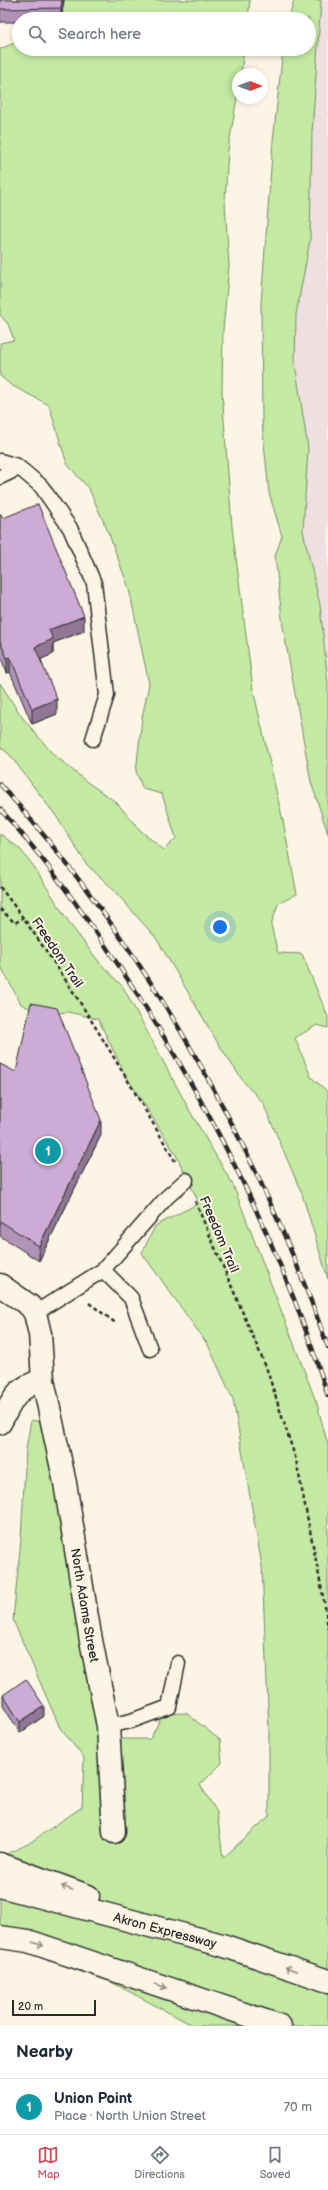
<!DOCTYPE html>
<html lang="en">
<head>
<meta charset="utf-8">
<style>
  :root { --surface:#fff; --page:#f6f6f7; --text:#1f2937; --muted:#747a83; --line:#e0e1e3; --accent:#d1495b }
  body { margin:0; font-family:"Balsamiq Sans",sans-serif; background:var(--page); color:var(--text) }
  .compass { position:absolute; left:232px; top:68px; width:36px; height:36px; border-radius:50%; background:var(--surface); box-shadow:0 2px 6px #0003; rotate:90deg }
  .scale { position:absolute; left:12px; bottom:10px; width:84px; box-sizing:border-box; padding-left:4px; border:2px solid #2b2b2b; border-top:0; font-size:11px; line-height:14px; white-space:nowrap; color:#2b2b2b; -webkit-text-stroke:3px #fcf5e5; paint-order:stroke }
  .you { position:absolute; left:220px; top:927px; width:14px; height:14px; margin:-10px; border:3px solid #fff; border-radius:50%; background:#1a73e8; box-shadow:0 0 0 6px #1a73e833 }
  .badge { display:grid; place-items:center; width:26px; height:26px; border-radius:50%; background:var(--accent); color:#fff; font-size:13px; font-weight:700 }
  .pin { position:absolute; translate:-50% -50%; border:2px solid #fff; box-shadow:0 1px 4px #0006 }
  .list { margin:0; padding:0; list-style:none }
  h2 { display:flex; justify-content:space-between; align-items:center; height:52px; margin:0; padding:0 16px; font-size:17px }
  h2 small { font-size:13px; font-weight:400; color:var(--muted) }
  .list li { display:grid; grid-template-columns:26px 1fr auto; gap:12px; align-items:center; box-sizing:border-box; height:56px; padding:0 16px; border-top:1px solid var(--line) }
  .list b { display:block; font-size:15px; white-space:nowrap }
  .list p { margin:0; font-size:13px; white-space:nowrap; color:var(--muted) }
  .list em { font-size:13px; font-style:normal; color:var(--muted) }
  .icon { flex:none; width:22px; height:22px; fill:none; stroke:currentColor; stroke-width:2; stroke-linecap:round; stroke-linejoin:round }
  .map { position:relative; flex:none; width:328px; height:2026px; overflow:hidden }
  .search { position:absolute; background:var(--surface); box-shadow:0 2px 6px #0003; left:12px; right:12px; top:12px; height:44px; display:flex; align-items:center; gap:10px; box-sizing:border-box; padding:0 14px; border-radius:22px; color:var(--muted); font-size:15px }
  .sheet { height:108px; background:var(--surface) }
  nav { display:flex; justify-content:space-around; align-items:center; box-sizing:border-box; height:56px; border-top:1px solid var(--line); background:var(--surface); font-size:11px; color:var(--muted) }
  nav a { display:grid; justify-items:center; gap:2px }
  nav .on { color:var(--accent) }
  .map>svg:first-child { display:block }
  .built { fill:#eedfe0 }
  .green { fill:#c3e9a3; stroke:#778a67 }
  .lines { fill:none; stroke-linecap:round; stroke-linejoin:round }
  .lane-casing { stroke:#2b2b2b; stroke-width:17 }
  .street-casing { stroke:#2b2b2b; stroke-width:25 }
  .highway-casing { stroke:#2b2b2b; stroke-width:25 }
  .path { stroke:#2b2b2b; stroke-width:2.5; stroke-dasharray:4 3; stroke-linecap:butt }
  .lane { stroke:#fcf5e5; stroke-width:14 }
  .street { stroke:#fcf5e5; stroke-width:22 }
  .highway { stroke:#fcf5e5; stroke-width:22 }
  .rail-casing { stroke:#2b2b2b; stroke-width:4.5 }
  .rail { stroke:#fcf5e5; stroke-width:3; stroke-dasharray:9; stroke-linecap:butt }
  .wall { fill:#b093b7; stroke:#2b2b2b }
  .shaded-wall { fill:#907895; stroke:#2b2b2b }
  .building { fill:#cdabd5; stroke:#2b2b2b }
  .oneway { stroke:#949088 }
  .labels { text-anchor:middle; stroke-width:4; stroke-linejoin:round; paint-order:stroke }
  .street-label { font-size:13px; fill:#2b2b2b; stroke:#fcf5e5 }
</style>
</head>
<body>
<div class="map">
<svg width="328" height="2026" viewBox="0 0 328 2026">
  <rect width="100%" height="100%" fill="#fcf5e5"/>
  <filter id="ink" filterUnits="userSpaceOnUse"><feTurbulence type="fractalNoise" baseFrequency=".025" numOctaves="2"/><feDisplacementMap in="SourceGraphic" scale="8" xChannelSelector="R" yChannelSelector="G"/><feConvolveMatrix kernelMatrix="1 2 1 2 8 2 1 2 1" color-interpolation-filters="sRGB"/></filter>
  <g filter="url(#ink)">
    <path class="built" d="M 321,0 L 328,0 L 328,683 L 320,605 L 303,531 L 308,448 L 295,363 L 296,315 L 310,240 L 312,133 Z"/>
    <path class="green" d="M 64,0 L 250,0 L 248,19 L 61,19 Z
      M 294,0 L 321,0 L 312,133 L 310,240 L 296,315 L 295,363 L 308,448 L 303,531 L 320,605 L 328,683 L 328,834 L 311,782 L 283,627 L 275,556 L 282,536 L 269,493 L 262,423 L 261,303 L 273,141 L 283,49 L 309,49 L 309,19 L 289,19 Z
      M 19,41 L 19,49 L 244,49 L 241,74 L 238,74 L 238,92 L 228,150 L 225,202 L 229,266 L 223,330 L 222,392 L 232,527 L 253,689 L 283,821 L 297,894 L 278,904 L 271,925 L 278,953 L 302,954 L 328,1017 L 328,1028 L 317,1025 L 295,1038 L 311,1077 L 328,1092 L 328,1279 L 302,1194 L 263,1103 L 243,1081 L 219,1045 L 156,938 L 110,886 L 87,865 L 56,816 L 9,754 L 0,747 L 0,683 L 22,717 L 52,753 L 87,782 L 116,802 L 141,831 L 164,850 L 176,838 L 162,794 L 143,789 L 136,772 L 142,718 L 149,684 L 129,589 L 109,534 L 89,489 L 67,464 L 49,405 L 11,385 L 0,376 L 0,343 L 14,340 L 8,324 L 0,315 L 0,49 Z
      M 0,834 L 19,848 L 32,864 L 70,924 L 99,962 L 123,987 L 191,1113 L 233,1185 L 317,1404 L 328,1445 L 328,2026 L 194,2026 L 111,1982 L 30,1954 L 0,1941 L 0,1857 L 28,1844 L 82,1807 L 84,1758 L 60,1728 L 13,1620 L 21,1539 L 26,1449 L 31,1420 L 60,1426 L 104,1739 L 150,1739 L 163,1714 L 186,1713 L 220,1740 L 222,1763 L 200,1785 L 217,1812 L 223,1858 L 269,1816 L 269,1730 L 262,1566 L 233,1399 L 208,1345 L 142,1253 L 155,1226 L 199,1203 L 176,1155 L 125,1074 L 98,1019 L 68,1012 L 42,1015 L 21,1004 L 0,965 Z"/>
    <g class="lines">
      <g class="lane-casing">
        <path id="lane" d="M 0,461 L 17,466 L 41,486 L 70,528 L 94,583 L 107,695 L 93,739
          M 0,477 L 19,468
          M 103,1270 L 131,1298 L 150,1349
          M 35,1313 L 103,1270 L 167,1197 L 186,1180
          M 108,1726 L 131,1721 L 169,1707 L 178,1663"/>
      </g>
      <g class="street-casing">
        <g id="street">
          <path id="s1" d="M 0,1285 L 30,1306 L 35,1313 L 40,1334 L 43,1380 L 65,1483 L 90,1635 L 108,1726 L 114,1832"/>
          <path d="M 0,1423 C 14,1398 14,1389 43,1380"/>
        </g>
      </g>
      <g class="highway-casing">
        <g id="highway">
          <path d="M 0,1864 L 88,1896"/>
          <path id="s2" d="M 0,1886 L 222,1945 L 328,1981"/>
          <path d="M 0,1937 L 28,1941 L 280,2026"/>
        </g>
      </g>
      <path class="path" d="M 0,887 C 66,973 120,1067 175,1161
        M 0,909 L 15,923 L 23,918
        M 195,1201 L 266,1367 L 296,1460 L 325,1606 L 328,1629
        M 89,1303 L 117,1324"/>
      <use href="#lane" class="lane"/>
      <use href="#street" class="street"/>
      <use href="#highway" class="highway"/>
      <g class="rail-casing">
        <path id="rail" d="M 0,784 C 146,947 255,1141 328,1347
          M 0,809 C 45,858 84,914 121,969 C 208,1101 281,1245 328,1396"/>
      </g>
      <use href="#rail" class="rail"/>
    </g>
    <path class="wall" d="M 0,0 L 64,0 L 61,19 L 19,19 L 19,22 L 0,22 Z
      M 0,514 L 3,518 L 84,631 L 53,643 L 53,654 L 41,659 L 57,714 L 32,724 L 10,672 L 7,673 L 0,656 Z
      M 0,1064 L 101,1135 L 39,1261 L 0,1236 Z
      M 3,1695 L 44,1716 L 20,1733 L 3,1706 Z"/>
    <path class="shaded-wall" d="M 62,0 L 64,0 L 61,19 L 61,8 Z
      M 84,616 L 84,631 L 53,643 L 53,654 L 35,662 L 35,647 L 49,630 Z
      M 10,657 L 10,672 L 7,673 L 7,658 Z
      M 57,699 L 57,714 L 32,724 L 32,709 Z
      M 101,1120 L 101,1135 L 39,1261 L 39,1246 Z
      M 44,1706 L 44,1716 L 20,1733 L 20,1722 Z"/>
    <path class="building" d="M 0,0 L 62,0 L 61,8 L 0,9 Z
      M 38,504 L 84,616 L 49,630 L 53,639 L 35,647 L 57,699 L 32,709 L 10,657 L 7,658 L 0,641 L 0,514 L 1,514 L 3,518 Z
      M 31,1003 L 57,1008 L 101,1120 L 39,1246 L 0,1221 L 0,1064 L 16,1072 Z
      M 26,1679 L 44,1706 L 20,1722 L 3,1695 Z"/>
    <defs><path id="oneway-shaft" d="M-6 0H5M1.5-3L5.5 0L1.5 3" fill="none" stroke-width="1.6" stroke-linecap="round" stroke-linejoin="round"/></defs>
    <g class="oneway">
      <use href="#oneway-shaft" transform="translate(67 1888) rotate(-160)"/>
      <use href="#oneway-shaft" transform="translate(38 1944) rotate(19)"/>
      <use href="#oneway-shaft" transform="translate(291 1969) rotate(-161)"/>
      <use href="#oneway-shaft" transform="translate(161 1986) rotate(19)"/>
    </g>
  </g>
  <g class="labels">
    <g class="street-label">
      <text transform="translate(58 952) rotate(56)" y="5">Freedom Trail</text>
      <text transform="translate(220 1234) rotate(67)" y="5">Freedom Trail</text>
      <text dy="5" stroke="none"><textPath href="#s1" startOffset="342">North Adams Street</textPath></text>
      <text dy="5" stroke="none"><textPath href="#s2" startOffset="171">Akron Expressway</textPath></text>
    </g>
  </g>
</svg>
<svg class="compass" viewBox="-18 -18 36 36"><path d="M0-13l5 13h-10z" fill="#e53935"/><path d="M0 13l5-13h-10z" fill="#747a83"/></svg>
<div class="scale">20 m</div>
<div class="you"></div>
<div class="pin badge" style="left:48px;top:1151px;background:#0f9aa8">1</div>
<div class="search"><svg class="icon" aria-label="search" viewBox="0 0 24 24"><circle cx="10" cy="10" r="6"/><path d="M15 15l6 6"/></svg>Search here</div>
</div>
<section class="sheet">
<h2>Nearby<small></small></h2>
<ul class="list">
<li><span class="badge" style="background:#0f9aa8">1</span><div><b>Union Point</b><p>Place · North Union Street</p></div><em>70 m</em></li>
</ul>
</section>
<nav>
<a class="on"><svg class="icon" aria-label="map" viewBox="0 0 24 24"><path d="M3 6l6-2 6 2 6-2v14l-6 2-6-2-6 2zM9 4v14M15 6v14"/></svg>Map</a>
<a><svg class="icon" aria-label="directions" viewBox="0 0 24 24"><path d="M12 3l9 9-9 9-9-9zM9 14v-3h6M13 9l2 2-2 2"/></svg>Directions</a>
<a><svg class="icon" aria-label="saved" viewBox="0 0 24 24"><path d="M7 4h10v16l-5-4-5 4z"/></svg>Saved</a>
</nav>
</body>
</html>
